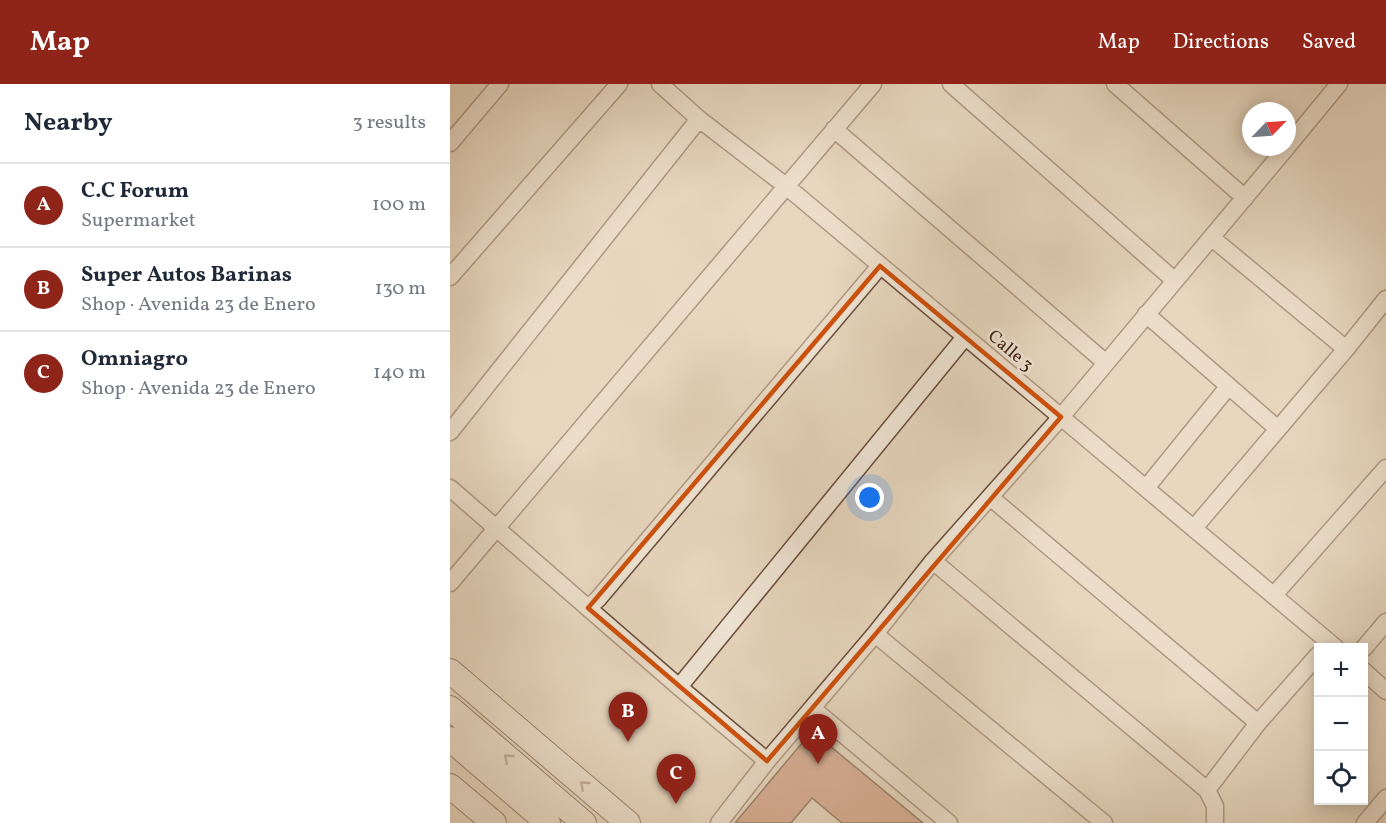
<!DOCTYPE html>
<html lang="en">
<head>
<meta charset="utf-8">
<style>
  :root { --surface:#fff; --page:#f6f6f7; --text:#1f2937; --muted:#747a83; --line:#e0e1e3; --accent:#8f2418 }
  body { margin:0; font-family:Vollkorn,serif; background:var(--page); color:var(--text) }
  .controls { position:absolute; right:18px; bottom:18px; display:grid; overflow:hidden; border-radius:0px; box-shadow:0 3px 15px #0003 }
  .controls button { width:54px; height:54px; display:grid; place-items:center; padding:0; border:0; border-bottom:2px solid var(--line); background:var(--surface); color:var(--text); font:30px sans-serif }
  .compass { position:absolute; left:792px; top:18px; width:54px; height:54px; border-radius:50%; background:var(--surface); box-shadow:0 3px 15px #0003; rotate:65deg }
  .you { position:absolute; left:420px; top:414px; width:21px; height:21px; margin:-15px; border:4px solid #fff; border-radius:50%; background:#1a73e8; box-shadow:0 0 0 9px #1a73e833 }
  .badge { display:grid; place-items:center; width:39px; height:39px; border-radius:50%; background:var(--accent); color:#fff; font-size:20px; font-weight:700 }
  .pin { position:absolute; translate:-50% -50px; filter:drop-shadow(0 2px 3px #0008) }
  .pin::after { content:''; position:absolute; top:32px; width:21px; height:18px; background:inherit; clip-path:polygon(0 0,100% 0,50% 100%) }
  .list { margin:0; padding:0; list-style:none }
  h2 { display:flex; justify-content:space-between; align-items:center; height:78px; margin:0; padding:0 24px; font-size:26px }
  h2 small { font-size:20px; font-weight:400; color:var(--muted) }
  .list li { display:grid; grid-template-columns:39px 1fr auto; gap:18px; align-items:center; box-sizing:border-box; height:84px; padding:0 24px; border-top:2px solid var(--line) }
  .list b { display:block; font-size:22px; white-space:nowrap }
  .list p { margin:0; font-size:20px; white-space:nowrap; color:var(--muted) }
  .list em { font-size:20px; font-style:normal; color:var(--muted) }
  .icon { flex:none; width:33px; height:33px; fill:none; stroke:currentColor; stroke-width:2; stroke-linecap:round; stroke-linejoin:round }
  .map { position:relative; flex:none; width:936px; height:739px; overflow:hidden }
  header { display:flex; align-items:center; gap:36px; box-sizing:border-box; height:84px; padding:0 30px; background:var(--accent); color:#fff }
  header strong { font-size:28px }
  nav { display:flex; gap:33px; margin-inline-start:auto; font-size:21px }
  main { display:flex }
  aside { flex:1; background:var(--surface) }
  .map>svg:first-child { display:block }
  .building { fill:#cb8369; stroke:#402110; stroke-width:1.5 }
  .lines { fill:none; stroke-linecap:round; stroke-linejoin:round }
  .street-casing { stroke:#6a4e3c; stroke-width:19 }
  .secondary-casing { stroke:#402110; stroke-width:26 }
  .street { stroke:#efe5d5; stroke-width:16 }
  .secondary { stroke:#efe5d5; stroke-width:24 }
  .oneway { stroke:#988372 }
  .marked { fill:none; stroke:#cf510d; stroke-width:4.5; stroke-linejoin:round }
  .labels { text-anchor:middle; stroke-width:5; stroke-linejoin:round; paint-order:stroke }
  .street-label { font-size:18px; fill:#402110; stroke:#efe5d5 }
</style>
</head>
<body>
<header>
<strong>Map</strong>
<nav><a>Map</a><a>Directions</a><a>Saved</a></nav>
</header>
<main>
<aside>
<h2>Nearby<small>3 results</small></h2>
<ul class="list">
<li><span class="badge">A</span><div><b>C.C Forum</b><p>Supermarket</p></div><em>100 m</em></li>
<li><span class="badge">B</span><div><b>Super Autos Barinas</b><p>Shop · Avenida 23 de Enero</p></div><em>130 m</em></li>
<li><span class="badge">C</span><div><b>Omniagro</b><p>Shop · Avenida 23 de Enero</p></div><em>140 m</em></li>
</ul>
</aside>
<div class="map">
<svg width="936" height="739" viewBox="0 0 936 739">
  <rect width="100%" height="100%" fill="#e7d7bf"/>
  <filter id="stains"><feTurbulence type="fractalNoise" baseFrequency=".00333" numOctaves="4"/><feColorMatrix values="0 0 0 0 .2 0 0 0 0 .09 0 0 0 0 .02 0 0 0 .5 -.17"/></filter>
  <radialGradient id="worn" r=".72"><stop offset=".6" stop-color="#630" stop-opacity="0"/><stop offset="1" stop-color="#630" stop-opacity=".3"/></radialGradient>
  <path class="building" d="M 362,647 L 473,739 L 392,739 L 362,714 L 341,739 L 285,739 Z"/>
  <g class="lines">
    <g class="street-casing">
      <path id="street" d="M 210,0 L 249,35 L 336,102 L 886,564
        M 501,0 L 724,196
        M 665,0 L 795,114
        M 384,45 L 656,279
        M 0,59 L 50,0
        M 837,63 L 889,0
        M 762,154 L 896,265
        M 0,193 L 169,0
        M 696,230 L 828,345
        M 0,348 L 249,35
        M 0,404 L 229,603 L 317,677
        M 696,404 L 778,303
        M 540,413 L 808,639
        M 744,444 L 896,265 L 936,215
        M 483,477 L 757,706 L 765,722 L 765,739
        M 0,499 L 423,0
        M 824,511 L 936,384
        M 138,524 L 148,515 L 430,182
        M 425,550 L 654,739
        M 914,564 L 936,538
        M 914,587 L 936,607
        M 229,603 L 515,253
        M 362,624 L 499,739
        M 757,706 L 808,639 L 868,571
        M 269,739 L 317,677 L 425,550 L 483,477 L 611,333 L 837,63
        M 915,739 L 936,714"/>
    </g>
    <g class="secondary-casing">
      <path id="secondary" d="M 0,587 L 178,739
        M 0,624 L 134,739
        M 0,655 L 98,739
        M 0,702 L 44,739"/>
    </g>
    <use href="#street" class="street"/>
    <use href="#secondary" class="secondary"/>
  </g>
  <defs><path id="oneway-chevron" d="M-2-3.5L2.5 0L-2 3.5" fill="none" stroke-width="1.6" stroke-linecap="round" stroke-linejoin="round" transform="scale(1.5)"/></defs>
  <g class="oneway">
    <use href="#oneway-chevron" transform="translate(58 674) rotate(-139)"/>
    <use href="#oneway-chevron" transform="translate(134 701) rotate(-139)"/>
  </g>
  <path d="M0 0H936V739H0ZM 430,182 L 611,333 L 317,677 L 138,524 Z" fill="#e7d7bf" fill-opacity=".55" fill-rule="evenodd"/>
  <path class="marked" d="M 430,182 L 611,333 L 317,677 L 138,524 Z"/>
  <g class="labels">
    <g class="street-label">
      <text transform="translate(561 266) rotate(40)" y="6">Calle 3</text>
    </g>
  </g>
  <rect width="100%" height="100%" filter="url(#stains)"/>
  <rect width="100%" height="100%" fill="url(#worn)"/>
</svg>
<div class="controls">
<button>+</button>
<button>−</button>
<button><svg class="icon" aria-label="locate" viewBox="0 0 24 24"><circle cx="12" cy="12" r="6"/><path d="M12 2v4M12 18v4M2 12h4M18 12h4"/></svg></button>
</div>
<svg class="compass" viewBox="-18 -18 36 36"><path d="M0-13l5 13h-10z" fill="#e53935"/><path d="M0 13l5-13h-10z" fill="#747a83"/></svg>
<div class="you"></div>
<div class="pin badge" style="left:368px;top:680px">A</div>
<div class="pin badge" style="left:178px;top:658px">B</div>
<div class="pin badge" style="left:226px;top:720px">C</div>
</div>
</main>
</body>
</html>
